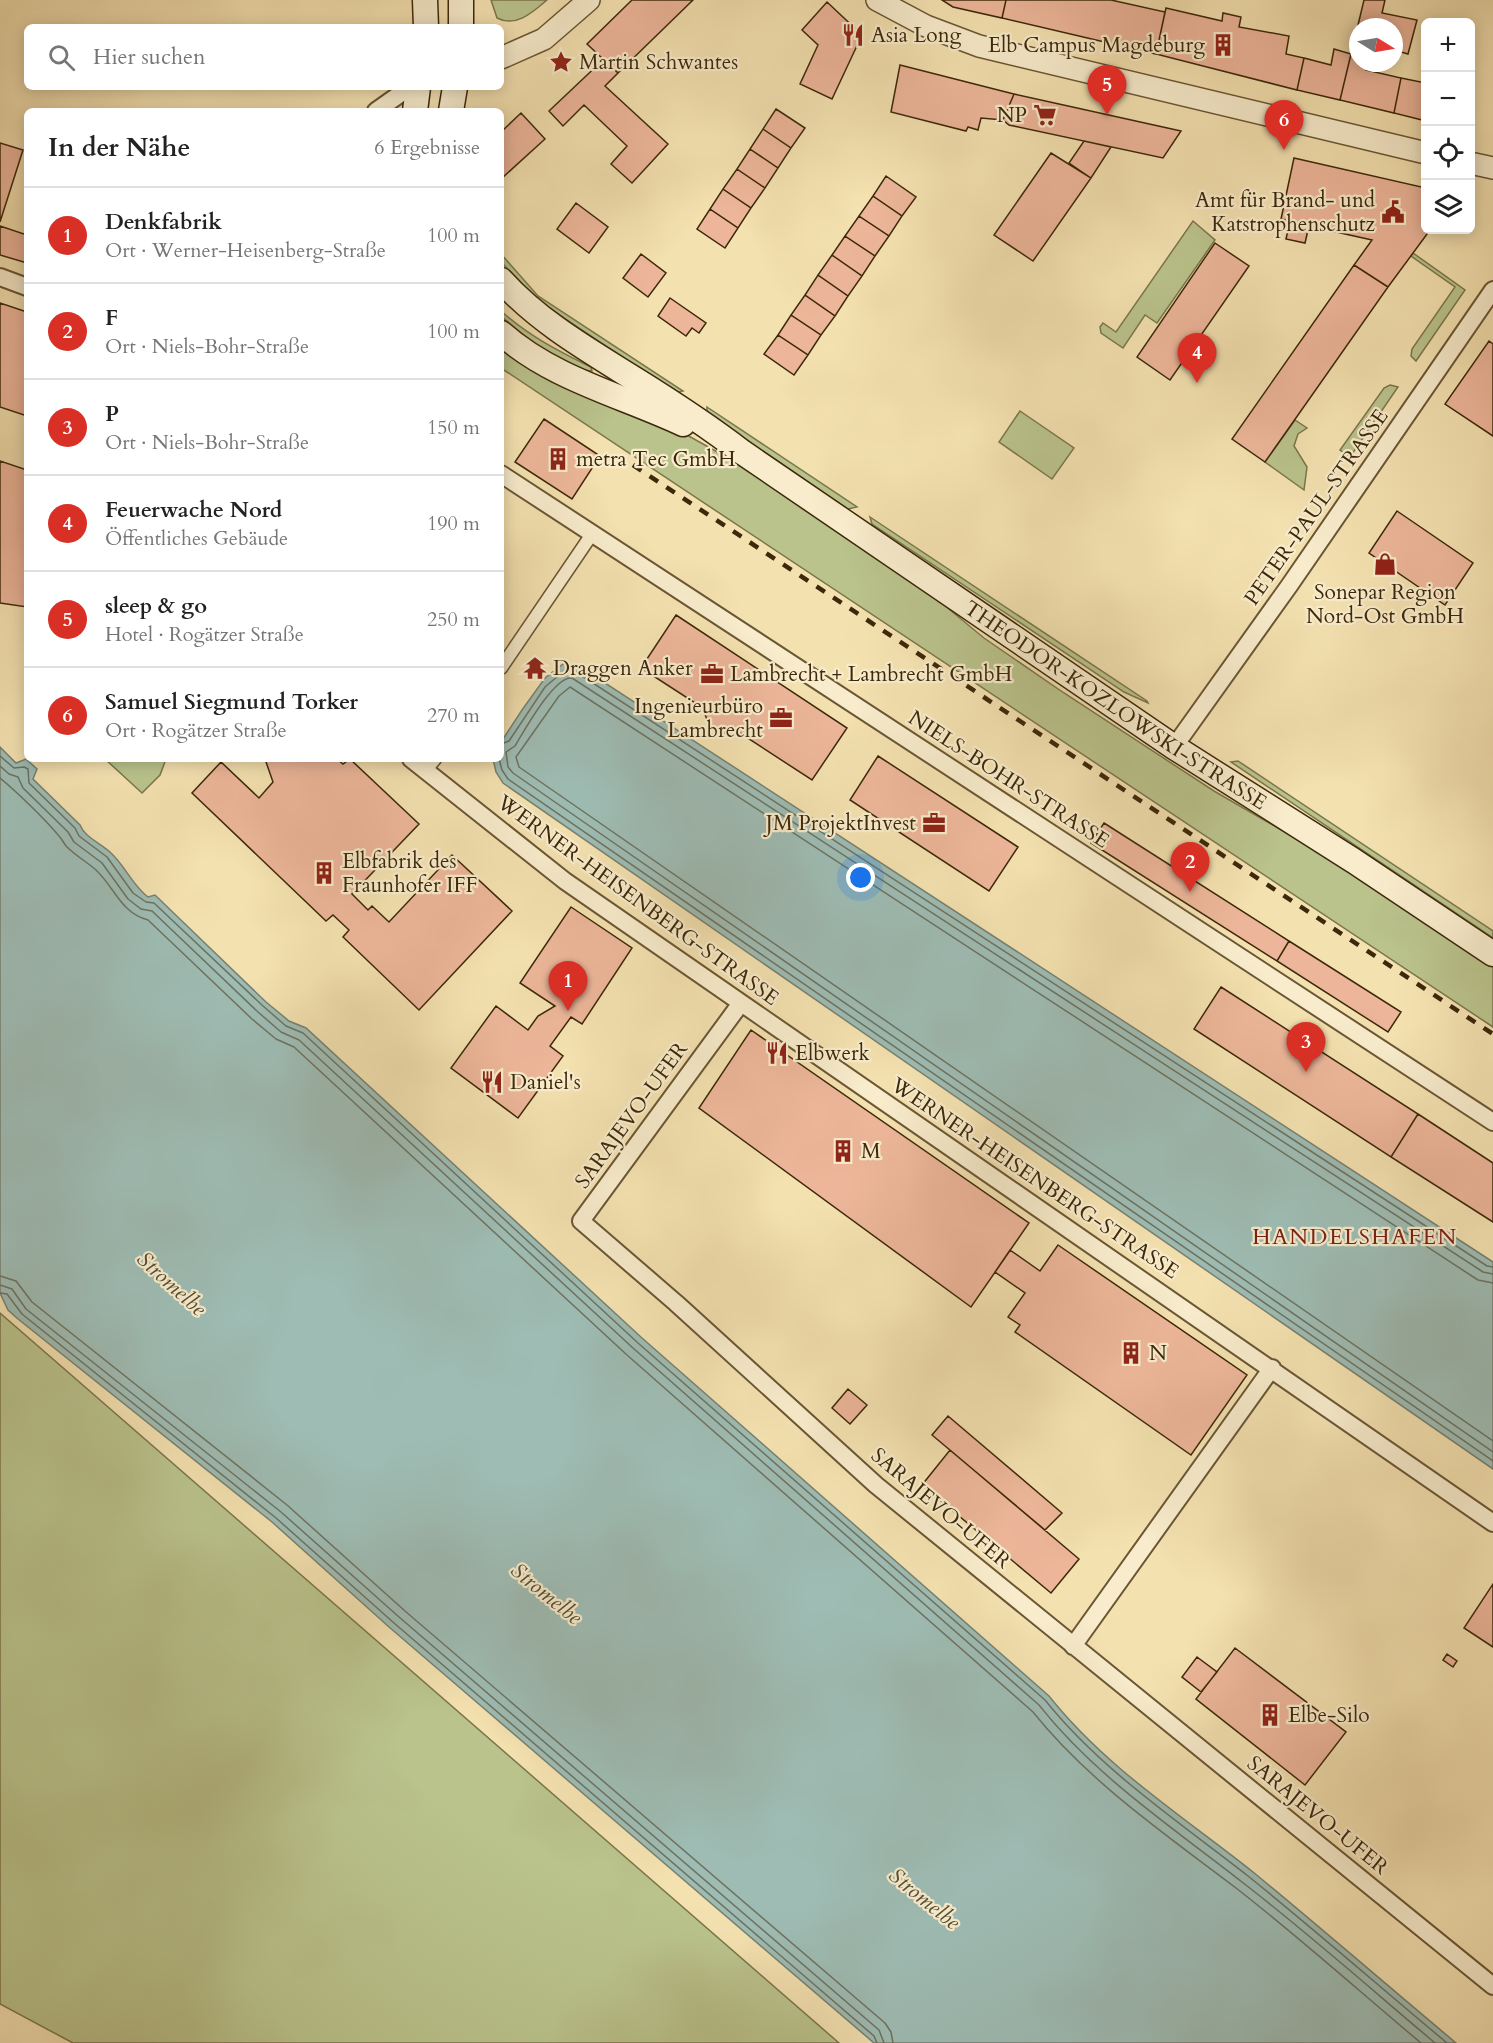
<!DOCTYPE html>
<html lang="de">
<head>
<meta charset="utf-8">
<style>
  :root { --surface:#fff; --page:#f2f2f2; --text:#222; --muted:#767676; --line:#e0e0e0; --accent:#d93025 }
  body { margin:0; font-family:Cardo,serif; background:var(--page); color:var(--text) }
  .controls { position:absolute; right:18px; top:18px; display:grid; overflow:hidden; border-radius:9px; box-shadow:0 3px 15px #0003 }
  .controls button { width:54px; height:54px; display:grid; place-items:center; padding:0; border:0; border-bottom:2px solid var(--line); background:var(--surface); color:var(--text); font:30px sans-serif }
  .compass { position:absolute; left:1349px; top:18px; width:54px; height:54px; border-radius:50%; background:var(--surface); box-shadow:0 3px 15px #0003; rotate:101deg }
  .you { position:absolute; left:861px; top:878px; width:21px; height:21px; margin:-15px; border:4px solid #fff; border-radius:50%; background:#1a73e8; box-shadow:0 0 0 9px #1a73e833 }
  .badge { display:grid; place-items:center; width:39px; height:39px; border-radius:50%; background:var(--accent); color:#fff; font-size:20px; font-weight:700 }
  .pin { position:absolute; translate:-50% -50px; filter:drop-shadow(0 2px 3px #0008) }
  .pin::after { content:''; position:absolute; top:32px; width:21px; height:18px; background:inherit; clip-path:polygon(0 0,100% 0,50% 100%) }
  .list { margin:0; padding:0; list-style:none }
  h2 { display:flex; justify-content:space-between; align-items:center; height:78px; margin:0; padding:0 24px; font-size:26px }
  h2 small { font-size:20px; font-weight:400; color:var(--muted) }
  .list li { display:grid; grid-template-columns:39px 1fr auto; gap:18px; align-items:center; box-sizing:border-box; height:96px; padding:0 24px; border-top:2px solid var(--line) }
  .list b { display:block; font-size:22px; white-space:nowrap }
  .list p { margin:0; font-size:20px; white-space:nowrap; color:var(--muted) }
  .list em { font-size:20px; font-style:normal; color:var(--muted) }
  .icon { flex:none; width:33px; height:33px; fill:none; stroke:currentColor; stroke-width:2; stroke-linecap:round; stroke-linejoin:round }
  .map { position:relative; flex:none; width:1493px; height:2043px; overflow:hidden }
  .search { position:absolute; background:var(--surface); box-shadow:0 3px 15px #0003; left:24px; top:24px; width:480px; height:66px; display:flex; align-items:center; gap:15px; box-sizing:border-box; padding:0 21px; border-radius:9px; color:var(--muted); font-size:22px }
  .panel { position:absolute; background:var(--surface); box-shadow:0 3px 15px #0003; left:24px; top:108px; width:480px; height:654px; border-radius:9px }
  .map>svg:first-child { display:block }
  .green { fill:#bac38c; stroke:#7b764b; stroke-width:1.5 }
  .water { fill:#9ebcb4; stroke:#778170; stroke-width:1.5 }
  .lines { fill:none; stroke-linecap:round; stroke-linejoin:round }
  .shore { stroke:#6d725f; stroke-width:1.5 }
  .building { fill:#edb69a; stroke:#3c280a; stroke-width:1.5 }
  .pedestrian-casing { stroke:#6a5634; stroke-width:15 }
  .minor-casing { stroke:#6a5634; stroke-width:20 }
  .tertiary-casing { stroke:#6a5634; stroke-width:24 }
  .secondary-casing { stroke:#3c280a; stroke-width:27 }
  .pedestrian { stroke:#f8eccc; stroke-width:12 }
  .minor { stroke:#f8eccc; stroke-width:16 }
  .tertiary { stroke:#f8eccc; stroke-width:21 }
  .secondary { stroke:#f8eccc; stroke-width:24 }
  .rail { stroke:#3c280a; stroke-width:4.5; stroke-dasharray:10 10; stroke-linecap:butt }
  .labels { text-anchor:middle; stroke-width:4.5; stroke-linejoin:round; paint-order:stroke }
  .poi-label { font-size:21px; fill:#3c280a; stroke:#f8eccc; text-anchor:start }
  .street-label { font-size:21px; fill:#3c280a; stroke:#f8eccc }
  .neighbourhood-label { font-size:22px; letter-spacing:1.5px; fill:#7a1f14; stroke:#f8eccc }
  .water-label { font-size:22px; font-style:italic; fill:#544d34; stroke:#f8eccc }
</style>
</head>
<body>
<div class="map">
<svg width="1493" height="2043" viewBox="0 0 1493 2043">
  <rect width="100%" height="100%" fill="#f4e1b0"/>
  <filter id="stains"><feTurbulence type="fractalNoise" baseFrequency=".00333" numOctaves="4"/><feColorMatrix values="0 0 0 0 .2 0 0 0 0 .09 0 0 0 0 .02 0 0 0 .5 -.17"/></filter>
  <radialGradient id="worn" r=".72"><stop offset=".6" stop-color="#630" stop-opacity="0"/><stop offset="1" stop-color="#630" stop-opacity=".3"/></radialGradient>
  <path class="green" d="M 491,0 L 547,0 C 533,12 516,28 497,18 Z
    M 1193,221 L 1215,240 L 1157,323 L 1145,315 L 1123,348 L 1101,333 L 1100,327 L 1103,323 L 1116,332 Z
    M 1413,253 L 1465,290 L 1416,361 L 1411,356 L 1412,349 L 1455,287 L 1411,256 Z
    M 501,254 L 538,296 L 683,391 L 676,393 L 539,301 L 501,262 Z
    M 501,311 C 529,336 558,351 591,367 L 592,371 C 564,370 522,334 501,316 Z
    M 501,348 L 552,382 L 678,430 L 737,463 L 926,590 L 984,638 L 1064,693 L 1214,791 L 1323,854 L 1493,967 L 1493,1027 L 501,368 Z
    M 1390,385 L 1398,387 L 1350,457 L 1340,450 L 1384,388 Z
    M 707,407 L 857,507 L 848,509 L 707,415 Z
    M 1020,411 L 1074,448 L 1052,479 L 999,442 Z
    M 1295,420 L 1307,428 L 1298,434 L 1294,446 L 1307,467 L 1304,490 L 1265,462 Z
    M 870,517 L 1147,701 L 1148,703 L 1124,692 L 872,524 Z
    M 105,759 L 166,759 L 160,775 L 142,793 Z
    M 1238,761 L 1493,931 L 1493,938 L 1231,762 Z
    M 0,1313 L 839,2043 L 73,2043 L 0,2004 Z"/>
  <path class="water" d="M 563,664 L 579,666 L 1493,1262 L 1493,1469 L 503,783 L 496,772 L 493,759 L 501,759 L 501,742 L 522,710 L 545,678 Z
    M 0,747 L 16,763 L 26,759 L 37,769 L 33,779 L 80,825 C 85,838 101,843 111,853 C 126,867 132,885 148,897 L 155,895 L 266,1002 L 289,1021 L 306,1028 L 642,1338 L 1049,1696 C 1105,1767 1184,1817 1253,1872 C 1321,1928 1388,1986 1456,2043 L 874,2043 L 389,1627 L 272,1522 L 18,1319 L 8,1310 L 0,1293 Z"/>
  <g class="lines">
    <path class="shore" d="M 501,744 L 509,741 L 545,687 L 565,670 L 576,672 L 1487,1266 L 1493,1267
      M 0,756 L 14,768 L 24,767 L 28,769 L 29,783 L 75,828 L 79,836 L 107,857 L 133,893 L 146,902 L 154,903 L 263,1006 L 286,1026 L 303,1033 L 638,1343 L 1045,1700 C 1101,1770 1178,1821 1248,1876 C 1315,1930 1380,1987 1447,2043
      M 499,759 L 502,770 L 508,779 L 1493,1461
      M 0,766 L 9,774 L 18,777 L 23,788 L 68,832 L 74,842 L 102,863 L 128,899 L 141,909 L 152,911 L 258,1012 L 281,1032 L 299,1040 L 633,1348 L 1039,1705 C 1095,1776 1172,1827 1242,1882 C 1308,1933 1371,1989 1435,2043
      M 0,778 C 16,791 45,819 59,836 C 62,839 64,844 67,847 C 76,856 87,862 96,870 C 115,888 121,913 148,920 L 252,1019 L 276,1039 L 294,1047 L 627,1355 L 1033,1712 C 1088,1781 1165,1834 1236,1888 C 1299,1937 1359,1991 1421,2043
      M 1493,1274 L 1483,1272 L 572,678 C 555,675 524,731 515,746 L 506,752 L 508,767 L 513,773 L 1493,1452
      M 0,1276 L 16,1281 L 32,1302 L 287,1505 L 405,1611 L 885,2023 L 891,2032 L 893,2043
      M 1493,1283 L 1478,1280 L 570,687 L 559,696 L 516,757 L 519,767 L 1493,1441
      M 0,1285 L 12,1289 L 26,1309 L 281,1512 L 399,1617 L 879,2030 L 884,2043
      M 0,1293 L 7,1294 L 22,1314 L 276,1518 L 394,1623 L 874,2036 L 877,2043"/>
  </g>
  <path class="building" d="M 632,0 L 693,0 L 618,73 L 587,44 Z
    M 942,0 L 1006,0 L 1002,18 L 953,7 Z
    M 1006,0 L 1111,0 L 1165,12 L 1156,54 L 1002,18 Z
    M 1364,0 L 1385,0 L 1382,13 L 1417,20 L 1408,54 L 1394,50 L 1394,27 L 1358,27 L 1358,63 L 1368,63 L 1366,70 L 1401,78 L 1394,113 L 1340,100 Z
    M 827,2 L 862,35 L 832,99 L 800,84 L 818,45 L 802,30 Z
    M 1166,8 L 1222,21 L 1223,13 L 1241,17 L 1239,27 L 1289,36 L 1286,54 L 1304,58 L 1297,90 L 1156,54 Z
    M 1334,49 L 1351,54 L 1340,100 L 1297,90 L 1304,58 L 1331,65 Z
    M 604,59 L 618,73 L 605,86 L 668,144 L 632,183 L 611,164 L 627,146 L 584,105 L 563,126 L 549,111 Z
    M 900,65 L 1002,91 L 1014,94 L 1003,120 L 981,118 L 978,130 L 968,127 L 966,131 L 891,112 Z
    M 1401,78 L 1426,83 L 1426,121 L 1394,113 Z
    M 1014,94 L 1059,104 L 1181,131 L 1163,158 L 1009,125 L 1003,120 Z
    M 776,109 L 805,128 L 791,148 L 763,129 Z
    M 521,113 L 545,139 L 501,179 L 501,132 Z
    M 763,129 L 791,148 L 778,168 L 750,149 Z
    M 1084,141 L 1111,147 L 1091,178 L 1069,163 Z
    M 0,143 L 23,150 L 0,222 Z
    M 750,149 L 778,168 L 765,188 L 737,169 Z
    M 1051,153 L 1091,178 L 1033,261 L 994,235 Z
    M 1294,158 L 1426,188 L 1426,230 L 1430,230 L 1388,287 L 1354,265 L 1372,240 L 1309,226 L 1305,243 L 1286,239 L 1290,221 L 1281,219 Z
    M 737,169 L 765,188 L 751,208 L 723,189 Z
    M 886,176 L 916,197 L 902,216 L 873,196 Z
    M 723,189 L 751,208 L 738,228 L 710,209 Z
    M 873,196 L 902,216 L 889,236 L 859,216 Z
    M 576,203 L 608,227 L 589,253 L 557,229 Z
    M 710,209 L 738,228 L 725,248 L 697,229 Z
    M 859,216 L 889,236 L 875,256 L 845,236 Z
    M 0,226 L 27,235 L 27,263 L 0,255 Z
    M 845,236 L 875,256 L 862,276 L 832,255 Z
    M 1215,243 L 1249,266 L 1170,380 L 1137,357 Z
    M 641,254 L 666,273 L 648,297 L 623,278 Z
    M 832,255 L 862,276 L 848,296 L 818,275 Z
    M 1354,265 L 1388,287 L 1265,462 L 1232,439 Z
    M 818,275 L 848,296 L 835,316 L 805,295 Z
    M 805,295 L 835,316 L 821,335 L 791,315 Z
    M 670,298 L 706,323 L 699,333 L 692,328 L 686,336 L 658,316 Z
    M 0,303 L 27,312 L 27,416 L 0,407 Z
    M 791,315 L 821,335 L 808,355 L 778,335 Z
    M 778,335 L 808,355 L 794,375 L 764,354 Z
    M 1489,341 L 1493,344 L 1493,436 L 1445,404 Z
    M 544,419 L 600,456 L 572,499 L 515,462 Z
    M 0,461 L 27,470 L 27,607 L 0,603 Z
    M 1397,511 L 1473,563 L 1445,605 L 1369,553 Z
    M 676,615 L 847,728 L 812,780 L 737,731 L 732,736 L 709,726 L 703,708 L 641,668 Z
    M 878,756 L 1018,847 L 989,891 L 850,800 Z
    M 337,759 L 343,764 L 350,759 L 419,824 L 352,894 L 368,910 L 372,906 L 389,922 L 452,855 L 512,911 L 419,1010 L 343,937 L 349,930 L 333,915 L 326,921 L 192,793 L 221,762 L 259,798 L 273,782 L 265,759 Z
    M 1104,823 L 1289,941 L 1277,961 L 1091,843 Z
    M 571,907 L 632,948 L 582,1024 L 571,1017 L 550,1046 L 563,1056 L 518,1118 L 451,1068 L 496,1006 L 528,1030 L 538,1016 L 555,1006 L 520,983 Z
    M 1289,941 L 1401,1012 L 1388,1032 L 1277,961 Z
    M 1221,987 L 1418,1114 L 1391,1157 L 1194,1029 Z
    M 751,1030 L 1029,1223 L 971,1307 L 699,1108 Z
    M 1418,1114 L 1493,1163 L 1493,1222 L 1391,1157 Z
    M 1058,1245 L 1247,1375 L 1191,1455 L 1015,1332 L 1020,1325 L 1008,1317 L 1025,1293 L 995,1272 L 1010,1250 L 1040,1271 Z
    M 848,1389 L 867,1405 L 850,1424 L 832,1408 Z
    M 948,1416 L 1062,1513 L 1045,1530 L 932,1435 Z
    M 950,1450 L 1079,1559 L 1051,1593 L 922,1485 Z
    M 1493,1584 L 1493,1647 L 1464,1628 Z
    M 1235,1648 L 1346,1732 L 1305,1785 L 1196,1699 Z
    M 1447,1654 L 1457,1661 L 1453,1667 L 1443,1660 Z
    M 1197,1657 L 1217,1672 L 1201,1692 L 1182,1677 Z"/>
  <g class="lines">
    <g class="pedestrian-casing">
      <path id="pedestrian" d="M 501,668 L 592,534
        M 425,771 L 435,759"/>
    </g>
    <g class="minor-casing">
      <path id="minor" d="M 376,111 L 410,87
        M 0,277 L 27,287
        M 501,474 L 1493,1122
        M 1174,747 L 1289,586 L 1493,290
        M 411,759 L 565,881 L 1493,1523
        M 741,1003 L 581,1221 L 676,1303 L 876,1485 L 1493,1986
        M 1073,1646 L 1272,1368"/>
    </g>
    <g class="tertiary-casing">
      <path id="tertiary" d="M 877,0 L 926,26 L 979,46 L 1426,153
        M 501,58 L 544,39 L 589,0
        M 1470,163 L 1493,168"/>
    </g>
    <g class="secondary-casing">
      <g id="secondary">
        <path d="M 425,0 L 426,27"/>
        <path d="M 461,0 L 461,27"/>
        <path d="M 415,111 L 418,87"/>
        <path d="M 451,111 L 455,87"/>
        <path id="s1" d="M 501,280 C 539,322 588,350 636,380 C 673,403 708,426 742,452 L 1174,747 L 1354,861 L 1493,954"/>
        <path d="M 501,333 C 553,379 621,395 683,424"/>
      </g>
    </g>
    <use href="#pedestrian" class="pedestrian"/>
    <use href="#minor" class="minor"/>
    <use href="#tertiary" class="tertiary"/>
    <use href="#secondary" class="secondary"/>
    <path class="rail" d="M 633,465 L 1493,1034"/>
  </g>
  <defs>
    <g id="restaurant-bare" transform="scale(1.8)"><path d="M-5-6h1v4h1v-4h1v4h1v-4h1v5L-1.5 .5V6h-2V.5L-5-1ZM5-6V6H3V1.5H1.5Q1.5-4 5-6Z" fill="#8f2418" stroke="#f8eccc" stroke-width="2.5" paint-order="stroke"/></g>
    <g id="building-bare" transform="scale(1.8)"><path d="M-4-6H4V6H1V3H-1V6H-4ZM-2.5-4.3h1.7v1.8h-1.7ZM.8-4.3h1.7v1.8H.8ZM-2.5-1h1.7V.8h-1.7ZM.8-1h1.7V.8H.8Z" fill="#8f2418" stroke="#f8eccc" stroke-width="2.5" paint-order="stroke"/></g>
    <g id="sight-bare" transform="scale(1.8)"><path d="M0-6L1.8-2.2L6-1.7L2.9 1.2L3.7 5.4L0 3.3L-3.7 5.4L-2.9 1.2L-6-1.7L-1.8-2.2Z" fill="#8f2418" stroke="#f8eccc" stroke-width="2.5" paint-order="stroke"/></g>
    <g id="supermarket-bare" transform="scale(1.8)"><path d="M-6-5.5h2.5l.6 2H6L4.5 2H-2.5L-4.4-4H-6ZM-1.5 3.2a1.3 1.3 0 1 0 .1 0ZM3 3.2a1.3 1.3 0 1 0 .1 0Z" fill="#8f2418" stroke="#f8eccc" stroke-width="2.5" paint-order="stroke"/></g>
    <g id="civic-bare" transform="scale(1.8)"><path d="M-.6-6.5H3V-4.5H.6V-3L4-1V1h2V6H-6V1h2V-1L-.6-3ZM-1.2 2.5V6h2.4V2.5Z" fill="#8f2418" stroke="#f8eccc" stroke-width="2.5" paint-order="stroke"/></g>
    <g id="shop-bare" transform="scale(1.8)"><path d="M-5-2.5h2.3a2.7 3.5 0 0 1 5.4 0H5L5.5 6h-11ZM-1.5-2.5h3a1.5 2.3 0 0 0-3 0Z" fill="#8f2418" stroke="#f8eccc" stroke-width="2.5" paint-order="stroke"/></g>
    <g id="temple-bare" transform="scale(1.8)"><path d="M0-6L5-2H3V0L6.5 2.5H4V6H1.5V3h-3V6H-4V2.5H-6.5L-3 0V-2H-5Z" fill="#8f2418" stroke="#f8eccc" stroke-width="2.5" paint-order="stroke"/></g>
    <g id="office-bare" transform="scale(1.8)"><path d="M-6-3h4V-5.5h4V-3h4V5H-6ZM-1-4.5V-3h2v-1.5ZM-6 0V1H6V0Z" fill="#8f2418" stroke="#f8eccc" stroke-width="2.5" paint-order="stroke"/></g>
  </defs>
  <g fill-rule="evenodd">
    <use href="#restaurant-bare" x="853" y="35"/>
    <use href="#building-bare" x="1223" y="45"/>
    <use href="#sight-bare" x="561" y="62"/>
    <use href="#supermarket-bare" x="1045" y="115"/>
    <use href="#civic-bare" x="1393" y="212"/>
    <use href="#building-bare" x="558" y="459"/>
    <use href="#shop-bare" x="1385" y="564"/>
    <use href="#temple-bare" x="535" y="668"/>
    <use href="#office-bare" x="712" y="674"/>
    <use href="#office-bare" x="781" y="718"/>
    <use href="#office-bare" x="934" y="823"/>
    <use href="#building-bare" x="324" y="873"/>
    <use href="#restaurant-bare" x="777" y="1053"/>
    <use href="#restaurant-bare" x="492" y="1082"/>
    <use href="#building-bare" x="843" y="1151"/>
    <use href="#building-bare" x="1131" y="1353"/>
    <use href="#building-bare" x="1270" y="1715"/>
  </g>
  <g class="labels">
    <g class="poi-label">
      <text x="871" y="42">Asia Long</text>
      <text x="1205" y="52" text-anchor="end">Elb Campus Magdeburg</text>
      <text x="579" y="69">Martin Schwantes</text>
      <text x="1027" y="122" text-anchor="end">NP</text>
      <text x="1375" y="207" text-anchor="end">Amt für Brand- und<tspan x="1375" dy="24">Katstrophenschutz</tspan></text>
      <text x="576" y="466">metra Tec GmbH</text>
      <text x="1385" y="599" text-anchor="middle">Sonepar Region<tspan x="1385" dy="24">Nord-Ost GmbH</tspan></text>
      <text x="553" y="675">Draggen Anker</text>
      <text x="730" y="681">Lambrecht + Lambrecht GmbH</text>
      <text x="763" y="713" text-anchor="end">Ingenieurbüro<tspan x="763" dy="24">Lambrecht</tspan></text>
      <text x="916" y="830" text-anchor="end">JM ProjektInvest</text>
      <text x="342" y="868">Elbfabrik des<tspan x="342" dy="24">Fraunhofer IFF</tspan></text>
      <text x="795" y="1060">Elbwerk</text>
      <text x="510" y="1089">Daniel's</text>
      <text x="861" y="1158">M</text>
      <text x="1149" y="1360">N</text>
      <text x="1288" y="1722">Elbe-Silo</text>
    </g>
    <g class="street-label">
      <text transform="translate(1316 507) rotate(-55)" y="7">PETER-PAUL-STRASSE</text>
      <text dy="7" stroke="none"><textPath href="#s1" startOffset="748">THEODOR-KOZLOWSKI-STRASSE</textPath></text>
      <text transform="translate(1009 779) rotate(33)" y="7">NIELS-BOHR-STRASSE</text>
      <text transform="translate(638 900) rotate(36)" y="7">WERNER-HEISENBERG-STRASSE</text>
      <text transform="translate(631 1115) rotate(-54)" y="7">SARAJEVO-UFER</text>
      <text transform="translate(1035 1178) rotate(34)" y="7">WERNER-HEISENBERG-STRASSE</text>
      <text transform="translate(941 1508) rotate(40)" y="7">SARAJEVO-UFER</text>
      <text transform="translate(1318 1815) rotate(39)" y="7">SARAJEVO-UFER</text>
    </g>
    <g class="neighbourhood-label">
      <text x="1355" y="1244">HANDELSHAFEN</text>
    </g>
    <g class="water-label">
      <text transform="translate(172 1283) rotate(42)" y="8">Stromelbe</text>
      <text transform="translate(547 1593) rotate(39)" y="8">Stromelbe</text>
      <text transform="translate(925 1898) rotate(39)" y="8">Stromelbe</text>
    </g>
  </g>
  <rect width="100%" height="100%" filter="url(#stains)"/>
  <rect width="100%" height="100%" fill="url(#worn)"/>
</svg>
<div class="controls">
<button>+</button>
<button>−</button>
<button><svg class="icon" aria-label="locate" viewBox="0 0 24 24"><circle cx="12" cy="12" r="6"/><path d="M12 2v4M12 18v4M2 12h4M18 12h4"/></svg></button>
<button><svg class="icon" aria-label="layers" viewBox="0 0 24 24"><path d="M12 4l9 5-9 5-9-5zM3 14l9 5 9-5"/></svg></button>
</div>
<svg class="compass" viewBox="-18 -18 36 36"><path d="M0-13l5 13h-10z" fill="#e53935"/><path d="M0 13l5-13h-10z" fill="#767676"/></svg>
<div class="you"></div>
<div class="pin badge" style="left:568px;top:1011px">1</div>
<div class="pin badge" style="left:1190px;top:892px">2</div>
<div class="pin badge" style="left:1306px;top:1072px">3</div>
<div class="pin badge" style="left:1197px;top:383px">4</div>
<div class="pin badge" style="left:1107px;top:115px">5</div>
<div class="pin badge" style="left:1284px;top:150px">6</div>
<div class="search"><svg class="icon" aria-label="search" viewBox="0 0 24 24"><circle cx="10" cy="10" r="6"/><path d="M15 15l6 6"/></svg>Hier suchen</div>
<section class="panel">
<h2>In der Nähe<small>6 Ergebnisse</small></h2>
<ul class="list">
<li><span class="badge">1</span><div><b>Denkfabrik</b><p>Ort · Werner-Heisenberg-Straße</p></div><em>100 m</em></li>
<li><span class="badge">2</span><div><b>F</b><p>Ort · Niels-Bohr-Straße</p></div><em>100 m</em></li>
<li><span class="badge">3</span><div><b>P</b><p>Ort · Niels-Bohr-Straße</p></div><em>150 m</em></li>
<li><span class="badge">4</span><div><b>Feuerwache Nord</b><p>Öffentliches Gebäude</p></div><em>190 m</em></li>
<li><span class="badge">5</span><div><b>sleep &amp; go</b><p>Hotel · Rogätzer Straße</p></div><em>250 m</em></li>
<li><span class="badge">6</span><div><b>Samuel Siegmund Torker</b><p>Ort · Rogätzer Straße</p></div><em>270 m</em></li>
</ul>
</section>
</div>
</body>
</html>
